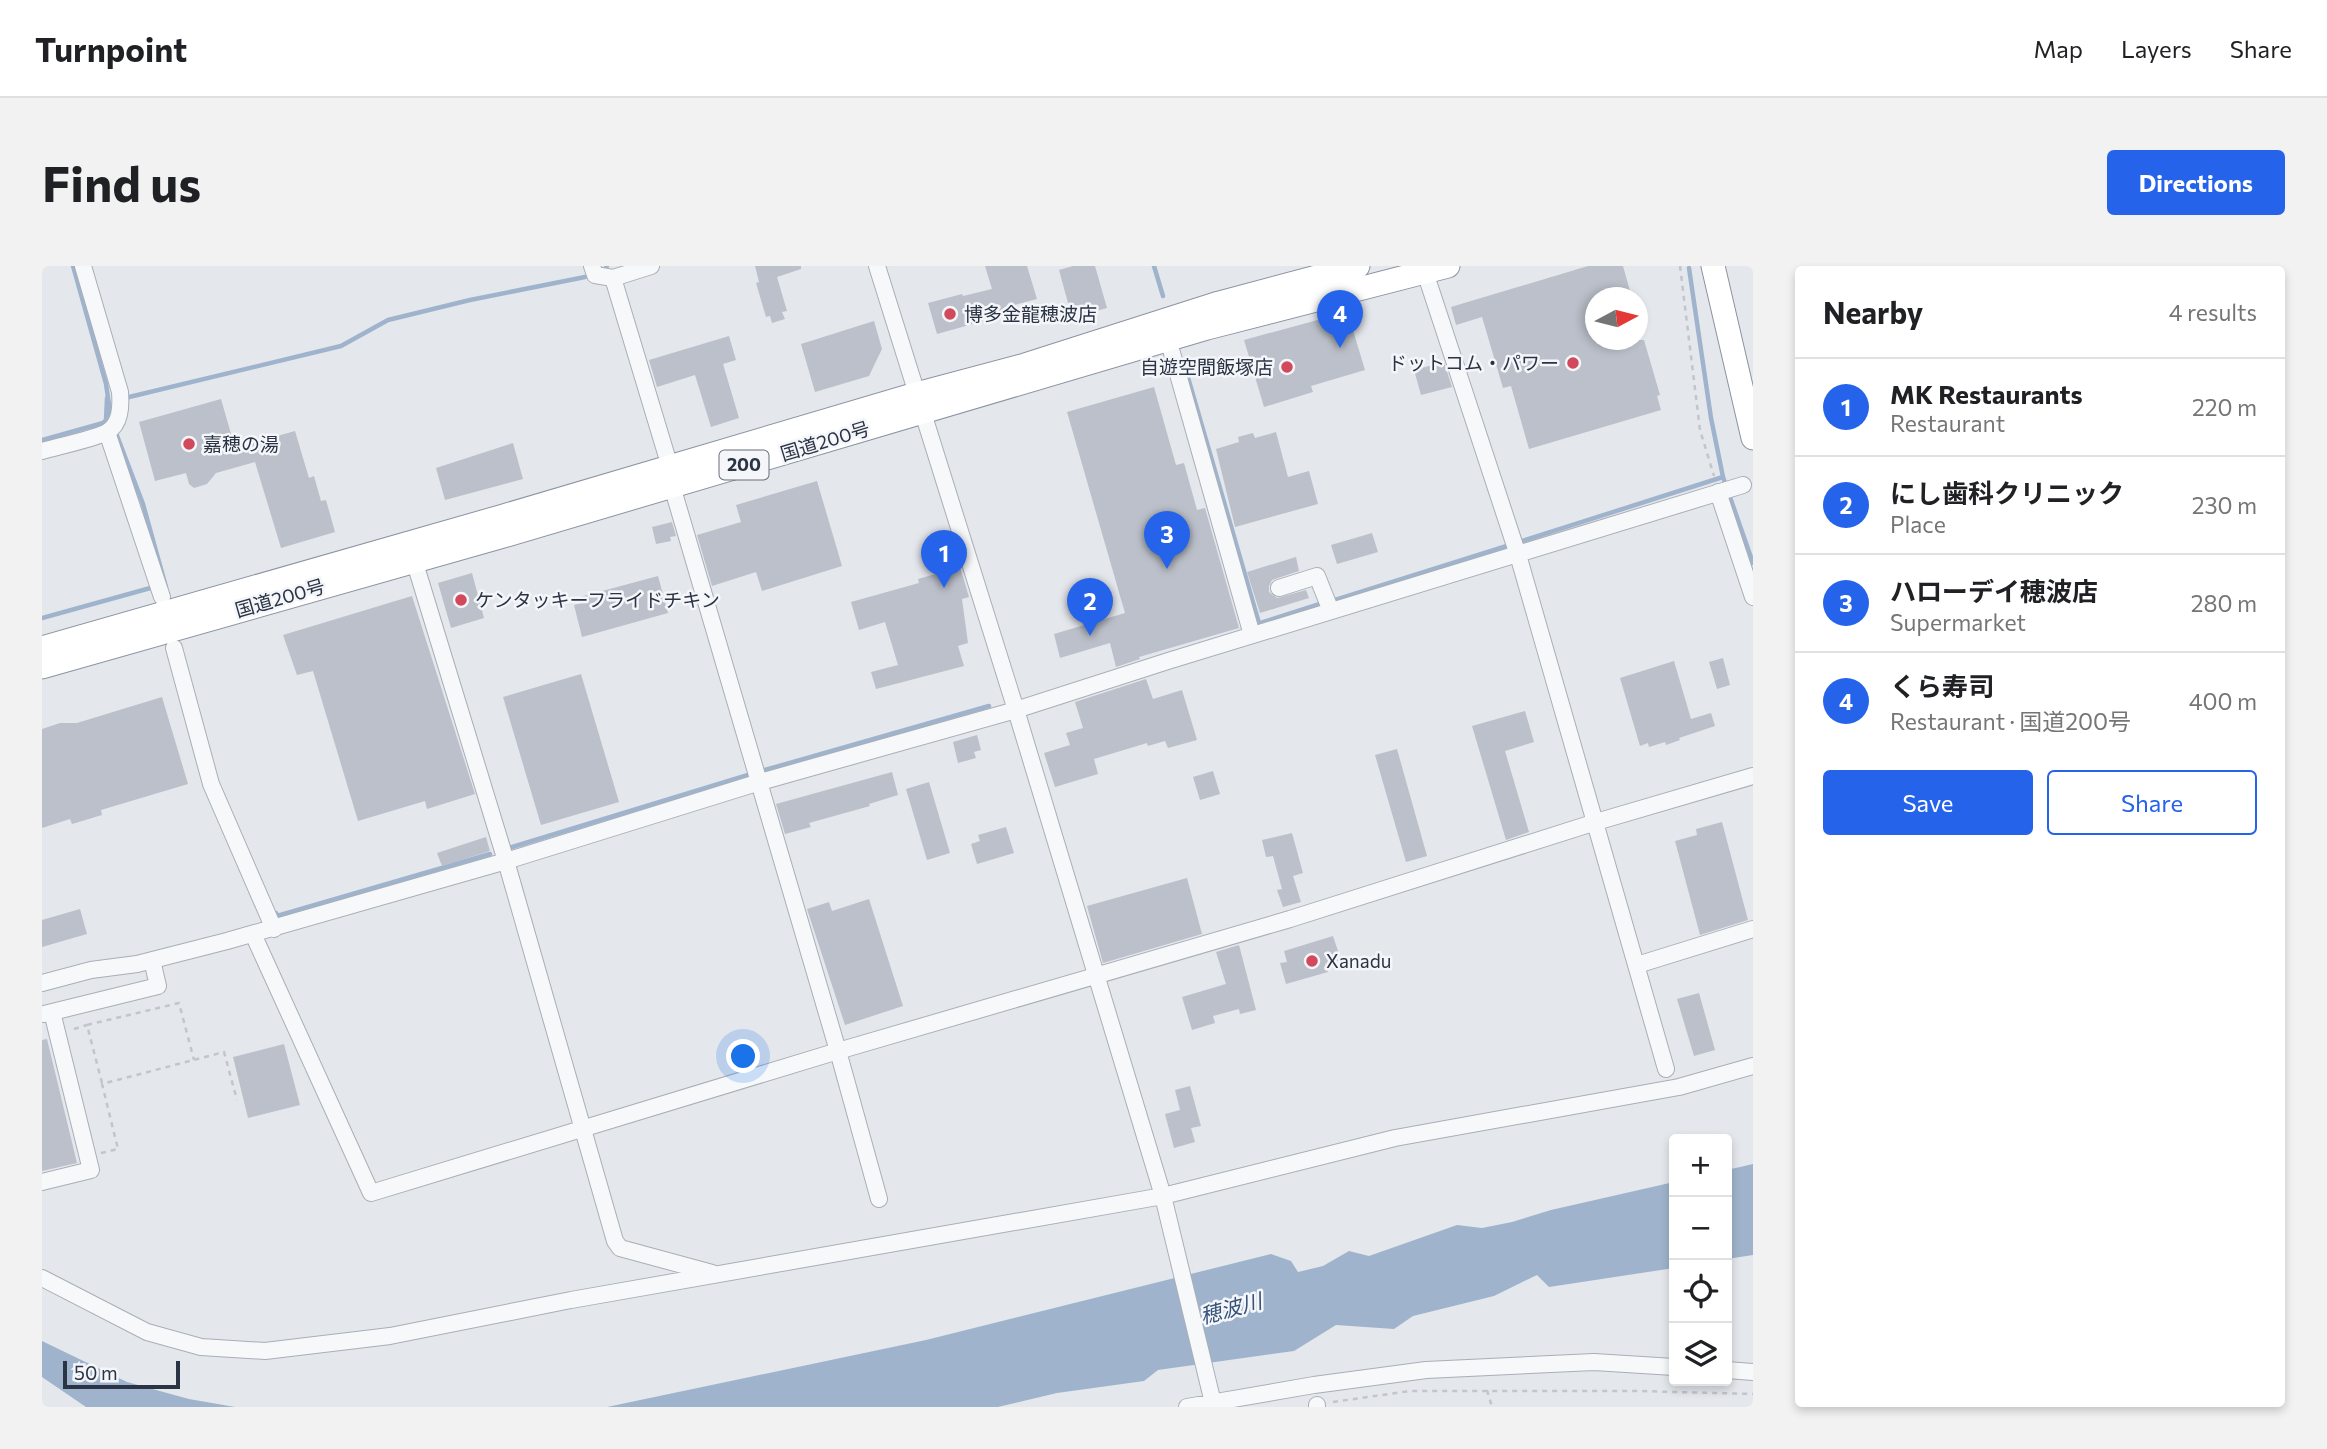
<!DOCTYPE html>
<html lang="en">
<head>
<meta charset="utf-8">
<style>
  :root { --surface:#fff; --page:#f2f2f2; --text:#202124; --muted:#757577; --line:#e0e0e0; --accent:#2563eb }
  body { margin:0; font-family:Commissioner,"Noto Sans JP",sans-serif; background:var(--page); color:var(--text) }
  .controls { position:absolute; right:21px; bottom:21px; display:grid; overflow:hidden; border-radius:7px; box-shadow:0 4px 10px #0003 }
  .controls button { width:63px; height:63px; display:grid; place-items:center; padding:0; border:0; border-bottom:2px solid var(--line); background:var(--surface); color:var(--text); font:35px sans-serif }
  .compass { position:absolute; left:1543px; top:21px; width:63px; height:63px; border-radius:50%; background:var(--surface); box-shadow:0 4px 10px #0003; rotate:83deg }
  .scale { position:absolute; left:21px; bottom:18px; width:117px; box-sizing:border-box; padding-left:7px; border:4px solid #2b3445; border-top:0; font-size:19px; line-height:24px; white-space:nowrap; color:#2b3445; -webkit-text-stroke:5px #f4f6f9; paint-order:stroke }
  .you { position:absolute; left:702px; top:791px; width:24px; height:24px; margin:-18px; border:5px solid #fff; border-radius:50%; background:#1a73e8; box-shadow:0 0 0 10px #1a73e833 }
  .badge { display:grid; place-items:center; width:46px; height:46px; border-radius:50%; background:var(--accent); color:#fff; font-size:23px; font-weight:700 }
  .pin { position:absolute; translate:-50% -58px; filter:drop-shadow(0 2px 4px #0008) }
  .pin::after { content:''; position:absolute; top:37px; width:24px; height:21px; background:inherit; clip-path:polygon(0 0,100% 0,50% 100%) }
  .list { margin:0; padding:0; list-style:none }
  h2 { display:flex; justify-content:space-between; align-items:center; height:91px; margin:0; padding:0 28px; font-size:30px }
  h2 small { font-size:23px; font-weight:400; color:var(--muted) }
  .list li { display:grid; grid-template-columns:46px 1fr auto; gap:21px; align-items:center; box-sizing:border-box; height:98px; padding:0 28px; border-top:2px solid var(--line) }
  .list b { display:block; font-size:26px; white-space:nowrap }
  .list p { margin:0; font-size:23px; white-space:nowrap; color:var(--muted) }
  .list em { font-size:23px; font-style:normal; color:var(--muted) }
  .actions { display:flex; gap:14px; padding:21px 28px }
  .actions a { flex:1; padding:16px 0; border:2px solid var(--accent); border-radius:7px; text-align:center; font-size:24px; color:var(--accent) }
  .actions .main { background:var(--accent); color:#fff }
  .icon { flex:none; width:38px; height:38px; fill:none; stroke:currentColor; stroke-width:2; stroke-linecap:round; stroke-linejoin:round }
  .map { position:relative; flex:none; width:1711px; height:1141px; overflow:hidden; border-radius:7px }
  header { display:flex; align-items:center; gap:42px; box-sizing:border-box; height:98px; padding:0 35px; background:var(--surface); border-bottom:2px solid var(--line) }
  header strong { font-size:33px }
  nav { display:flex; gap:38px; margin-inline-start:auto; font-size:24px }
  .intro { display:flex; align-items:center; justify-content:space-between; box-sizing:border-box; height:168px; padding:0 42px }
  h1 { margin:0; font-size:49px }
  .button { padding:18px 32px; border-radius:7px; background:var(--accent); color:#fff; font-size:24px; font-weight:700 }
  main { display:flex; gap:42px; padding:0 42px }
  aside { flex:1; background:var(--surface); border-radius:7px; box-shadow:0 4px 10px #0003 }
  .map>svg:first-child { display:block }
  .water { fill:#9fb4cc }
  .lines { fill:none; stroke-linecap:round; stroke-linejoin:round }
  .stream { stroke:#9fb4cc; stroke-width:4.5 }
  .building { fill:#bbc0ca }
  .minor-casing { stroke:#a9aeb7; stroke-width:18 }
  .highway-casing { stroke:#8b94a3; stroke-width:25 }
  .path { stroke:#c2c5cb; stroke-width:2.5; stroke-dasharray:5 5; stroke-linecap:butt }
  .minor { stroke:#f7f8fa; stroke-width:16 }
  .highway { stroke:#fff; stroke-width:23 }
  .poi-dot { fill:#d1495b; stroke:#f4f6f9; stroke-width:2.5 }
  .labels { text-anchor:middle; stroke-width:5; stroke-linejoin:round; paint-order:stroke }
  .shield { fill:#f4f6f9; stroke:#676e7b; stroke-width:2 }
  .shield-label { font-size:18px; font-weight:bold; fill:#2b3445 }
  .poi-label { font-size:19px; fill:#2b3445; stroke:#f4f6f9; text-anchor:start }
  .street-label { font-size:19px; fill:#2b3445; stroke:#f4f6f9 }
  .water-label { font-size:21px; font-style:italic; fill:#34527a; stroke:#f4f6f9 }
</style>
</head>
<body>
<header>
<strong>Turnpoint</strong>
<nav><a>Map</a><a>Layers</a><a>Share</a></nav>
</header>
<div class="intro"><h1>Find us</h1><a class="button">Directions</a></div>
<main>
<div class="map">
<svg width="1711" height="1141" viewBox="0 0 1711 1141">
  <rect width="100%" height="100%" fill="#e4e7ec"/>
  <path class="water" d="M 1711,898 L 1711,989 L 1685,993 L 1685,904 Z
    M 1632,916 L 1632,1002 L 1507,1021 L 1495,1009 L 1452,1030 L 1371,1050 L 1352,1063 L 1294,1059 L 1252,1085 L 1116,1104 L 1102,1115 L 1015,1127 L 956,1141 L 565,1141 L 884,1074 L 1229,988 L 1249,995 L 1256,1006 L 1281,1000 L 1307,985 L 1327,990 L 1415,959 L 1440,962 L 1470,956 L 1509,944 Z
    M 0,1075 L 85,1116 L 147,1133 L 193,1141 L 44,1141 L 0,1111 Z"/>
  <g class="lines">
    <path class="stream" d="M 31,0 L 64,118 L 69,152
      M 564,0 L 565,0
      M 1112,0 L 1121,30
      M 1647,2 L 1669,152 L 1681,211 L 1711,297
      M 1141,94 L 1217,357
      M 83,132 L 299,80 L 346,54 L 428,34 L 543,11
      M 74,167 L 101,238 L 124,321
      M 0,174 L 61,157 L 64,154 L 65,132
      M 1477,276 L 1681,211
      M 1290,335 L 1468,279
      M 0,352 L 112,321
      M 1212,359 L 1281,337
      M 723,504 L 947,440
      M 467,582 L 706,509
      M 234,647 L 235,650 L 448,588"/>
  </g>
  <path class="building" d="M 713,0 L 759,0 L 759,3 L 735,11 L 745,45 L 740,46 L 743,53 L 730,57 L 728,50 L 724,51 L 714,17 L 717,16 Z
    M 943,0 L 985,0 L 995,33 L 961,42 L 963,49 L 895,68 L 886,37 L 920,28 L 921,30 L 950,23 Z
    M 1031,0 L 1053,0 L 1065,42 L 1043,48 L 1026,37 L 1017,4 Z
    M 1546,0 L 1581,0 L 1590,32 L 1553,32 L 1553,74 L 1602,74 L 1618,129 L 1615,130 L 1619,144 L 1487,183 L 1469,120 L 1461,122 L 1440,51 L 1414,59 L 1409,41 Z
    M 1312,44 L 1316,59 L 1310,61 L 1323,104 L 1269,120 L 1271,126 L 1222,141 L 1202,74 Z
    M 832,55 L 840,83 L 827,110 L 773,126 L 759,78 Z
    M 687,70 L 694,94 L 681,98 L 697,152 L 669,161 L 653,109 L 615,121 L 607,94 Z
    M 1402,96 L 1410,121 L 1379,129 L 1372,104 Z
    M 1112,121 L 1134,199 L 1142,197 L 1155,244 L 1163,242 L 1197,362 L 1097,391 L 1098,393 L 1074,401 L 1068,377 L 1018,392 L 1012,368 L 1083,347 L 1025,146 Z
    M 179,133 L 193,182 L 253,165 L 267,212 L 272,210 L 279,235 L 284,234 L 293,266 L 239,282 L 213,196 L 174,207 L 165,218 L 152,222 L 147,218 L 144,207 L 113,215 L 97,156 Z
    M 1234,166 L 1246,211 L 1267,205 L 1276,238 L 1193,261 L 1174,183 L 1197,176 L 1196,171 L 1211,167 L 1213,172 Z
    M 471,177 L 481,213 L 403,234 L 394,202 Z
    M 775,215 L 800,300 L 720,325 L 714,306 L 670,320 L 655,269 L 699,256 L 694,239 Z
    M 630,256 L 634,270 L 628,271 L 629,275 L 614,278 L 610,261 Z
    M 1330,267 L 1336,286 L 1295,298 L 1289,279 Z
    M 1254,291 L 1257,305 L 1230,314 L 1227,320 L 1227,326 L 1235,332 L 1264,324 L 1267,332 L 1218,347 L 1205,306 Z
    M 918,301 L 927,331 L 920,333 L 926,377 L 916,380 L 922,400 L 834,423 L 829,406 L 856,399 L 843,356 L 817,364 L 809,336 L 877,317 L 876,313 Z
    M 430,307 L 442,352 L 409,362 L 396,317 Z
    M 616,310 L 626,347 L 540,371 L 532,339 L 540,337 L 538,331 Z
    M 370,330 L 433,528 L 385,543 L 383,535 L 316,555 L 271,405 L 255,409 L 241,369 Z
    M 1681,392 L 1688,419 L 1675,423 L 1667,396 Z
    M 1632,395 L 1649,453 L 1669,447 L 1673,460 L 1637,472 L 1638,474 L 1624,479 L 1623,476 L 1607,481 L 1606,477 L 1598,480 L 1578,412 Z
    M 539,408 L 577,536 L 499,559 L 461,431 Z
    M 1104,413 L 1111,433 L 1140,424 L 1155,474 L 1126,482 L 1123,475 L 1106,480 L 1105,477 L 1052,493 L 1056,508 L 1013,521 L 1002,487 L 1028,479 L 1024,467 L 1041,462 L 1033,436 Z
    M 120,431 L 146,518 L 59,544 L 60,549 L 30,558 L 28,553 L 0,562 L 0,463 L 18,457 L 35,457 Z
    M 1483,445 L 1492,476 L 1463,485 L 1487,566 L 1464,574 L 1430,460 Z
    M 935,469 L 939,484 L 932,486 L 934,492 L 916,497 L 911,476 Z
    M 1355,483 L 1385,590 L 1364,596 L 1333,489 Z
    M 1171,505 L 1178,528 L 1158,534 L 1151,511 Z
    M 850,506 L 856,529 L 827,538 L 828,540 L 767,557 L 769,561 L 743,568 L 734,538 Z
    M 887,516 L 908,587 L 885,594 L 864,523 Z
    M 1680,556 L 1706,654 L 1658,669 L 1633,575 L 1655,569 L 1654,563 Z
    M 964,561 L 972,587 L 935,598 L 929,578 L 938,575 L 936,569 Z
    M 1250,567 L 1261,607 L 1251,610 L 1259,636 L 1241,641 L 1235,624 L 1240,623 L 1231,590 L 1224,591 L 1220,574 Z
    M 444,571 L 448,585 L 400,600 L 395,587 Z
    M 1145,612 L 1160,668 L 1061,697 L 1045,640 Z
    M 827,633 L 861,740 L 803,759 L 765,643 L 787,636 L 790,645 Z
    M 38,643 L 45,668 L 0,681 L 0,654 Z
    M 1291,670 L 1299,694 L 1283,698 L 1286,706 L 1244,718 L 1238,697 L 1245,696 L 1242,685 Z
    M 1197,679 L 1214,744 L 1198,748 L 1197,743 L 1171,750 L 1173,757 L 1150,764 L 1140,731 L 1184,718 L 1174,686 Z
    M 1657,727 L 1673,784 L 1652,790 L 1635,733 Z
    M 5,773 L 35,897 L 0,905 L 0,774 Z
    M 242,778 L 258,839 L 206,852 L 191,791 Z
    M 1148,820 L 1159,860 L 1149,862 L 1153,876 L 1132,882 L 1123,848 L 1138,844 L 1133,824 Z"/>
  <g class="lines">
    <g class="minor-casing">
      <path id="minor" d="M 550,0 L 553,9 L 571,12 L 609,0
        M 835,0 L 974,444 L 1121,930 L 1172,1141
        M 1381,0 L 1476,289 L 1624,803
        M 571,12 L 628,201
        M 1126,73 L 1210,369
        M 65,166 L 120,331
        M 0,185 C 14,181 55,172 65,166 C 79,158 79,140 78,126 L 41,0
        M 630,220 L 796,785 L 837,933
        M 1676,226 L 1711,331
        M 372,294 L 464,595 L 573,975 L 578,982 L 670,1007
        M 1237,322 L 1275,310 L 1289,345
        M 132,382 L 169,518 L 232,663
        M 211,668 L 329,927 L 796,785 L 1248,653 L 1554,556 L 1711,510
        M 1595,699 L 1711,663
        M 0,717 L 49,704 L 95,698 L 185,675 L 464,595 L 718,516 L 974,444 L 1126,395 L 1701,219
        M 2,748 L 116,720 L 110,694
        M 0,916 L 49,904 L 10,746
        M 0,1012 L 105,1066 L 159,1081 L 223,1085 L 348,1070 L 529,1034 L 1121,930 L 1353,872 L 1637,821 L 1711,800
        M 1685,1104 L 1711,1106
        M 1275,1139 L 1275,1141
        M 1145,1141 L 1272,1119 L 1384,1104 L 1552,1096 L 1632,1101"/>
    </g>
    <g class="highway-casing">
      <path id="highway" d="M 1671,0 L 1711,172
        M 0,382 L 458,251 L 874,128 L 983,99 L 1177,37 L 1316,0
        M 0,401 L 458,271 L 1165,62 L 1406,0"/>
    </g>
    <path class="path" d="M 1638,0 L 1658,164 L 1672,210
      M 32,763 L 45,759
      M 60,817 L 45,759 L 137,737 L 152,794
      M 59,887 L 76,883 L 60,818 L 182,786 L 195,834
      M 1445,1124 L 1450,1141
      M 1291,1136 L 1368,1125 L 1596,1125 L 1711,1128"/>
    <use href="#minor" class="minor"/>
    <use href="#highway" class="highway"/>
  </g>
  <g class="poi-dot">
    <circle cx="908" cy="48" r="7"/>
    <circle cx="1531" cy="97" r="7"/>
    <circle cx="1245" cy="101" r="7"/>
    <circle cx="147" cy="178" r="7"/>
    <circle cx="419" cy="334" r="7"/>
    <circle cx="1270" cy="695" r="7"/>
  </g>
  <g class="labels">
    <rect class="shield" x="677.5" y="184.5" width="49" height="29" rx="5"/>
    <g class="shield-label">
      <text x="702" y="205">200</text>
    </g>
    <g class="poi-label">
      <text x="922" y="55">博多金龍穂波店</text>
      <text x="1517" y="104" text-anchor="end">ドットコム・パワー</text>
      <text x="1231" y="108" text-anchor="end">自遊空間飯塚店</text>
      <text x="161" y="185">嘉穂の湯</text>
      <text x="433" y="341">ケンタッキーフライドチキン</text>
      <text x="1284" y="702">Xanadu</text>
    </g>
    <g class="street-label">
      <text transform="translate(783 175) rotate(-17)" y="7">国道200号</text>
      <text transform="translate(238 332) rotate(-16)" y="7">国道200号</text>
    </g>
    <g class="water-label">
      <text transform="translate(1189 1043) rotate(-15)" y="7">穂波川</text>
    </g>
  </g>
</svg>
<div class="controls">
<button>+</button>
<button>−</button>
<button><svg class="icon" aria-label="locate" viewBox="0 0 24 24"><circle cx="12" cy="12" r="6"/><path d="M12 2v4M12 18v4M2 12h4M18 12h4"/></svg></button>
<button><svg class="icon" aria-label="layers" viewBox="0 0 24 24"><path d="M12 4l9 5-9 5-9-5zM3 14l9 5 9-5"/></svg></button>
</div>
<svg class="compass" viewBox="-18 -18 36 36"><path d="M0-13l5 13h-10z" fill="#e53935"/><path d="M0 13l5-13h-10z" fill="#757577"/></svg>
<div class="scale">50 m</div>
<div class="you"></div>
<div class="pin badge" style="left:902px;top:322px">1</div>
<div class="pin badge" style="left:1048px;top:370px">2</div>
<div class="pin badge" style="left:1125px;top:303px">3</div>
<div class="pin badge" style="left:1298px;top:82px">4</div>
</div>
<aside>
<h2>Nearby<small>4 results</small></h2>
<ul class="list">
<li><span class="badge">1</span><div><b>MK Restaurants</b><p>Restaurant</p></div><em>220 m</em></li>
<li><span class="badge">2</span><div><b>にし歯科クリニック</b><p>Place</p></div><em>230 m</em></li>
<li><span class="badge">3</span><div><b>ハローデイ穂波店</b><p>Supermarket</p></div><em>280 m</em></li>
<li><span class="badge">4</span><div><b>くら寿司</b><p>Restaurant · 国道200号</p></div><em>400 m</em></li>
</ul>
<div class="actions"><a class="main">Save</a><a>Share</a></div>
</aside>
</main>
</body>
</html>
